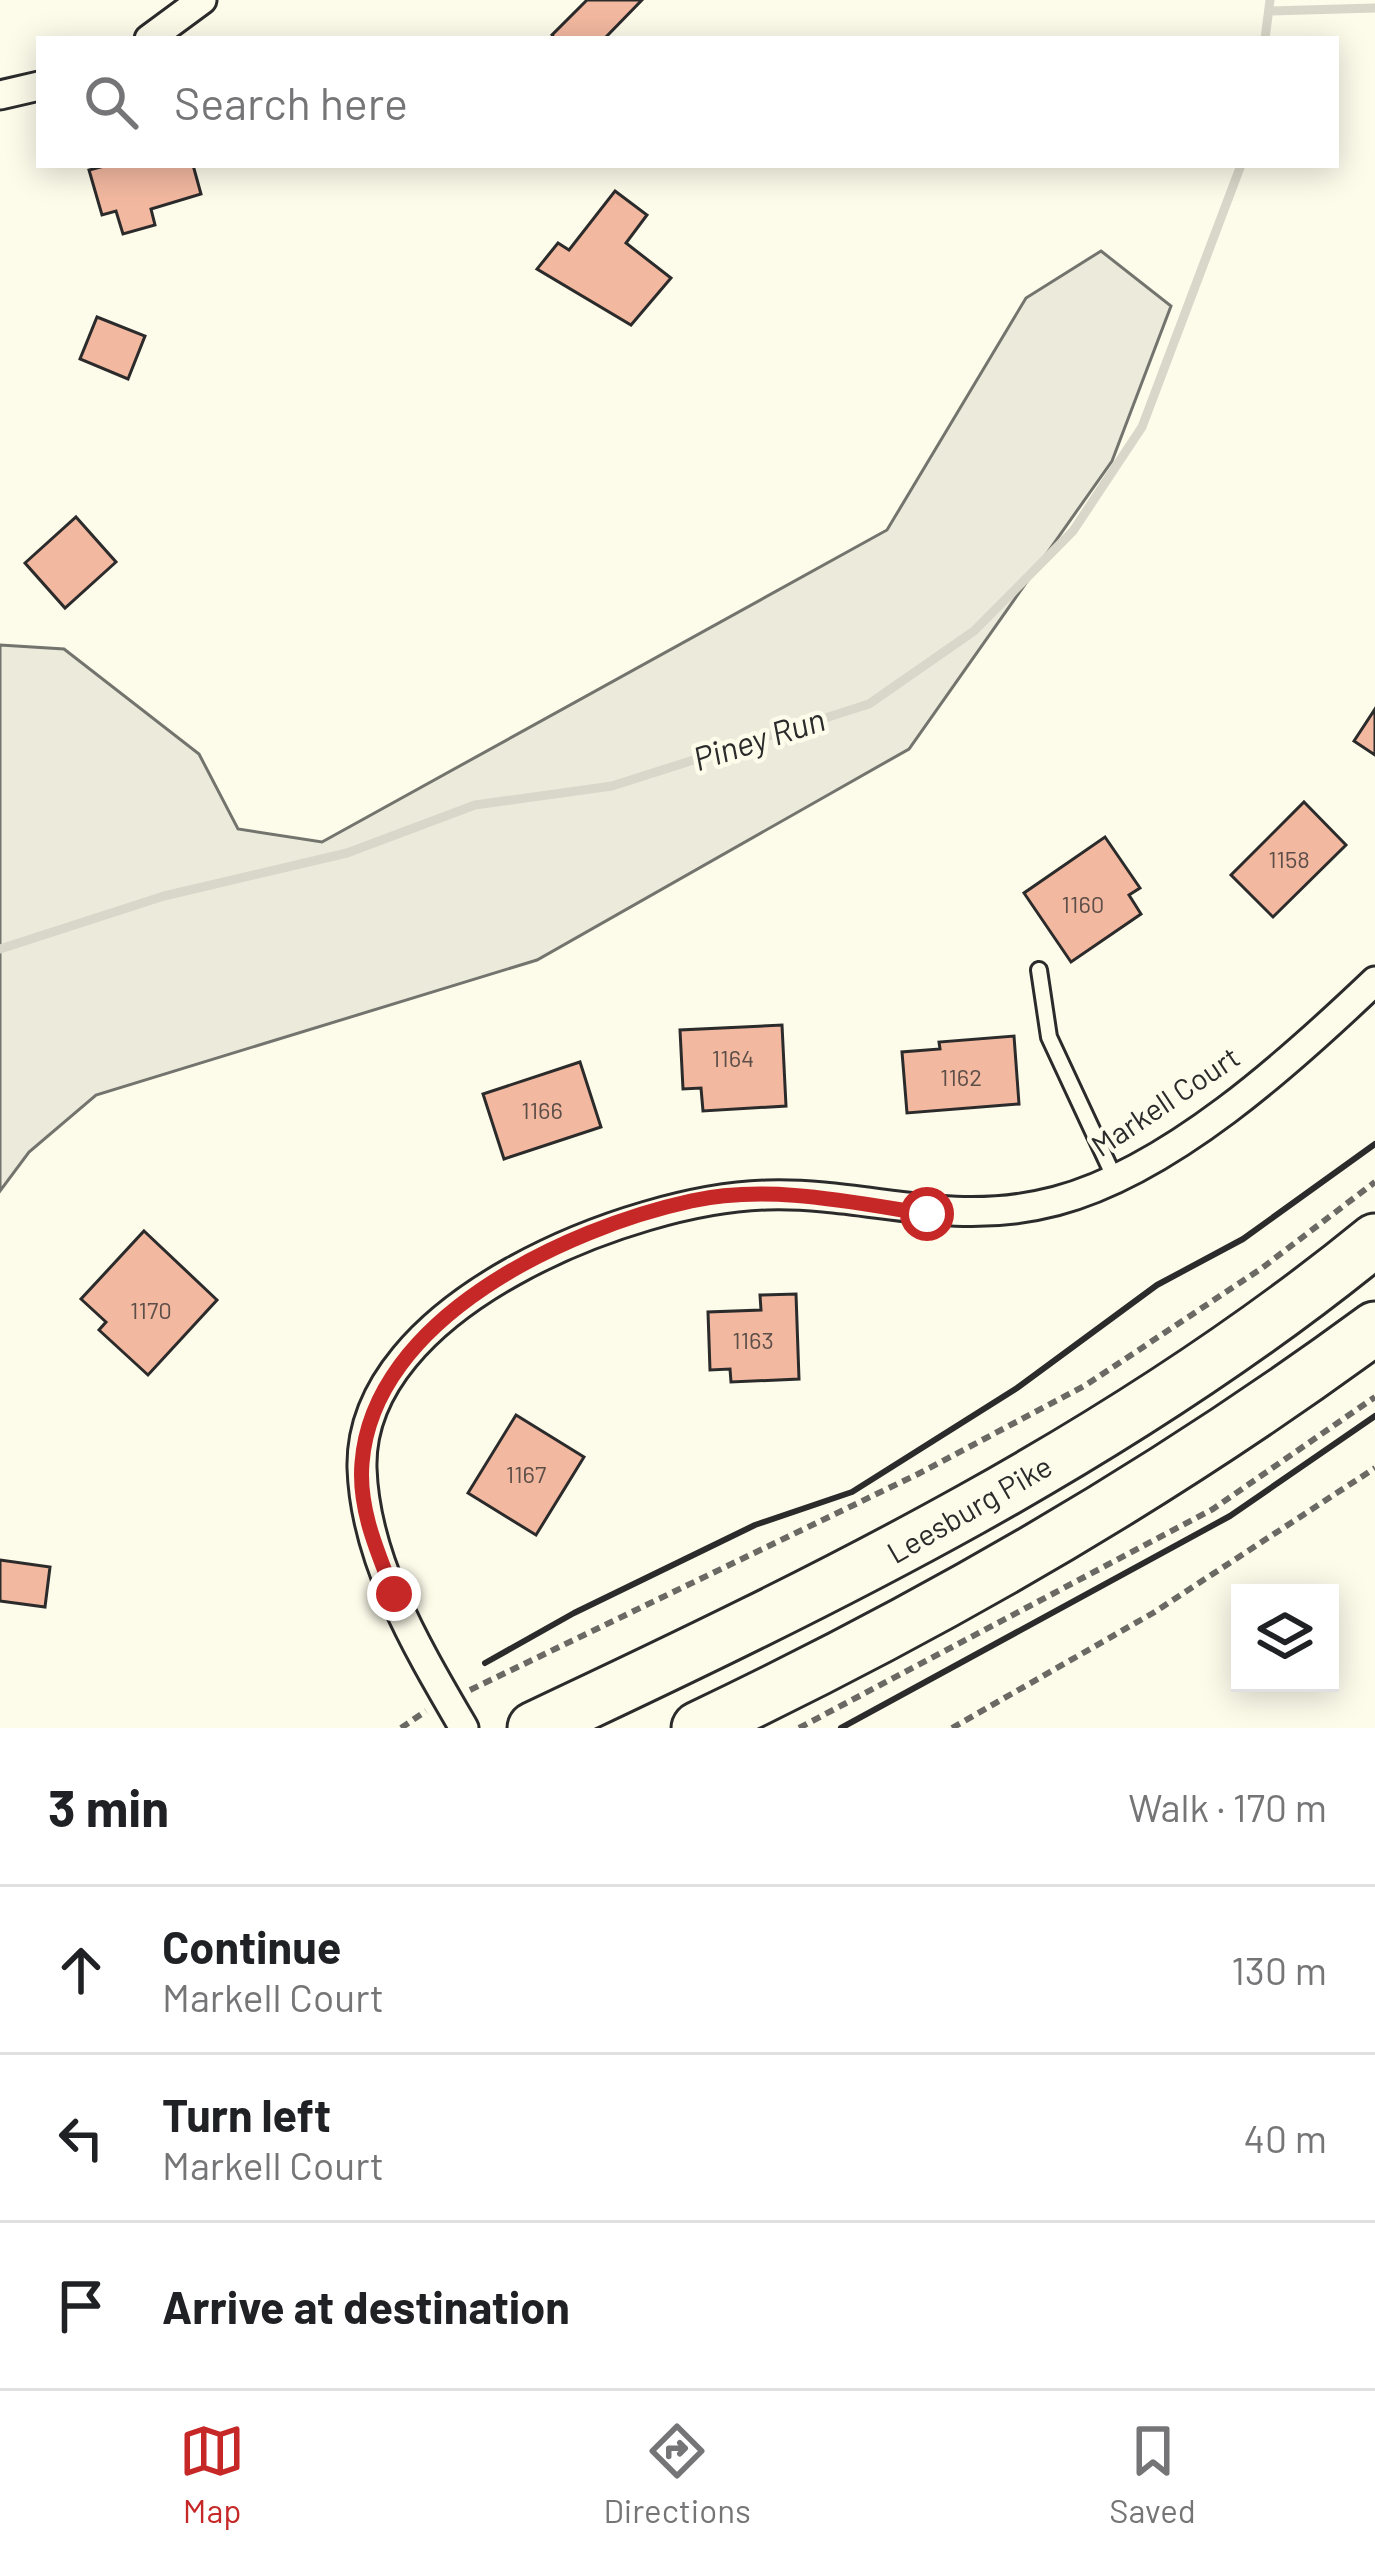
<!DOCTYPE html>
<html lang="en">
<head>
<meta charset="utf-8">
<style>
  :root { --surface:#fff; --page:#f2f2f2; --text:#202124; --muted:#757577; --line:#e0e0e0; --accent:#c62828 }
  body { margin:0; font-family:Barlow,sans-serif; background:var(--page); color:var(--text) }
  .controls { position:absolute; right:36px; bottom:36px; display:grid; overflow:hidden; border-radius:0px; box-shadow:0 6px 30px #0003 }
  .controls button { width:108px; height:108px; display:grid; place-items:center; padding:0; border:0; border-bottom:3px solid var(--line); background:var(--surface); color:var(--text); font:60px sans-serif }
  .stop { position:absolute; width:36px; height:36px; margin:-27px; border:9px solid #c62828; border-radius:50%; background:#fff }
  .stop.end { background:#c62828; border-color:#fff; box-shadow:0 3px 12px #0008 }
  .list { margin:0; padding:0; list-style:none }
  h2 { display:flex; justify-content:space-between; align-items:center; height:156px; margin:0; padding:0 48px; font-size:51px }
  h2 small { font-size:39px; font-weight:400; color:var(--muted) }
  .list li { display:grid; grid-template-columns:78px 1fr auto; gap:36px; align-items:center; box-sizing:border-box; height:168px; padding:0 48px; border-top:3px solid var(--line) }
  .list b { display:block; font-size:45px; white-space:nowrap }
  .list p { margin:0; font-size:39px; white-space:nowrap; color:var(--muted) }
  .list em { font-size:39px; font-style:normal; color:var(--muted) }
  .icon { flex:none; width:66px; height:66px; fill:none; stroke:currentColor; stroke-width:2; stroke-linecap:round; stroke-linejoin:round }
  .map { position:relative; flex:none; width:1375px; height:1728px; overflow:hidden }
  .search { position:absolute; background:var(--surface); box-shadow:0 6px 30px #0003; left:36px; right:36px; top:36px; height:132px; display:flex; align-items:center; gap:30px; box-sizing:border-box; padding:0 42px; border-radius:0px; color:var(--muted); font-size:45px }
  .sheet { height:660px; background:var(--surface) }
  nav { display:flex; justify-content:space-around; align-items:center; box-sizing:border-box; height:168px; border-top:3px solid var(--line); background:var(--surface); font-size:33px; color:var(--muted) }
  nav a { display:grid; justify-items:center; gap:6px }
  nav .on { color:var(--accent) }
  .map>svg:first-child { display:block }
  .green { fill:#ecebdb; stroke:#74746e; stroke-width:3 }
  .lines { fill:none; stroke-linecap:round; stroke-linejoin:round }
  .stream { stroke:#d8d7c9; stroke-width:9 }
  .building { fill:#f2b8a0; stroke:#2b2b2b; stroke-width:3 }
  .lane-casing { stroke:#2b2b2b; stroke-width:20 }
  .street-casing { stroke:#2b2b2b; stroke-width:33 }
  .highway-casing { stroke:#2b2b2b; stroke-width:57 }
  .path { stroke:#6a6964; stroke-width:6; stroke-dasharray:9 6; stroke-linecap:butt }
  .lane { stroke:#fdfbea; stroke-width:14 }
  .street { stroke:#fdfbea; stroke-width:27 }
  .highway { stroke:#fdfbea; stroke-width:51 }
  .wall { stroke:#2b2b2b; stroke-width:6 }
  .route { stroke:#c62828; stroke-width:15 }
  .labels { text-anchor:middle; stroke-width:9; stroke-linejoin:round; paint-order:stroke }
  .number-label { font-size:24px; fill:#5d4e48 }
  .street-label { font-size:30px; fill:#2b2b2b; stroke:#fdfbea }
  .water-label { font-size:33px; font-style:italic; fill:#2b2b2b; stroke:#fdfbea }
</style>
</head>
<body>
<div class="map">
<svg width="1375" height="1728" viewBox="0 0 1375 1728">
  <rect width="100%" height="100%" fill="#fdfbea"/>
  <path class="green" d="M 1101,251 L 1171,306 L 1112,461 L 909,749 L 537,960 L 96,1095 L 29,1152 L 0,1191 L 0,645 L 64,649 L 199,754 L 238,829 L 322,842 L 887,530 L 1026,298 Z"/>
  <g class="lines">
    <path class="stream" d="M 1270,11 L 1375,8
      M 1265,39 L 1270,0
      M 0,949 L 164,896 L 347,853 L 475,805 L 612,786 L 869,704 L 974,631 L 1073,531 L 1142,427 L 1241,165"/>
  </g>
  <path class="building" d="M 587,0 L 642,0 L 604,39 L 555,39 L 552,35 Z
    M 108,165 L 193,165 L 201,194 L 151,209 L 155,225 L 123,234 L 116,211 L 102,215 L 89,170 Z
    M 615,191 L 647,215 L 626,243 L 671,278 L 631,325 L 537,269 L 558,243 L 569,250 Z
    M 97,317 L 145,336 L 128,379 L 80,359 Z
    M 76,517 L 116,562 L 65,608 L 25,563 Z
    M 1375,709 L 1375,755 L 1354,741 Z
    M 1304,802 L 1346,845 L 1273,917 L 1231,875 Z
    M 1105,837 L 1140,888 L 1129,895 L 1141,914 L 1071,962 L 1024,893 Z
    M 782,1025 L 786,1106 L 703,1111 L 701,1088 L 683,1089 L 680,1030 Z
    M 1014,1036 L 1019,1104 L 907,1113 L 902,1052 L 940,1049 L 939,1042 Z
    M 580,1062 L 601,1127 L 504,1159 L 483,1094 Z
    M 144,1231 L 217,1300 L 148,1375 L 99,1330 L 106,1322 L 81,1299 Z
    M 796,1294 L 799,1379 L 731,1382 L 730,1369 L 710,1370 L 708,1312 L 761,1310 L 760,1295 Z
    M 516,1415 L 584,1457 L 536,1535 L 468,1493 Z
    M 0,1560 L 50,1567 L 45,1607 L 0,1601 Z"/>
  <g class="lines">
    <g class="lane-casing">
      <path id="lane" d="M 1039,970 L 1049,1037 L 1116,1181"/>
    </g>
    <g class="street-casing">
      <path id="street" d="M 149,39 L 202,0
        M 0,95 L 39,86
        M 464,1728 C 418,1649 365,1561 362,1468 C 358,1305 633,1198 767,1195 C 868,1192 950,1229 1056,1201 C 1170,1171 1290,1062 1375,981"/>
    </g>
    <g class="highway-casing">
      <path id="highway" d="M 534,1728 C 828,1590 1122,1447 1375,1240
        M 698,1728 C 936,1615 1163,1484 1375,1328"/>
    </g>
    <path class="path" d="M 470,1690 L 918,1474 L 1086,1385 L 1262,1268 L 1375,1182
      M 401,1728 L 426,1711
      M 799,1728 L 1213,1509 L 1375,1397
      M 952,1728 L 1153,1613 L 1375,1468"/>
    <use href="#lane" class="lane"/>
    <use href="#street" class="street"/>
    <use href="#highway" class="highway"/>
    <path class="wall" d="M 485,1663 L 574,1613 L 755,1525 L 852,1492 L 1017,1388 L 1157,1285 L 1243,1239 L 1375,1144
      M 841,1728 L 1230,1516 L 1375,1416"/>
  </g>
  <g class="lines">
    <path class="route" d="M 394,1594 C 378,1553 358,1509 362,1463 C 373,1318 567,1228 691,1201 C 768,1184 851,1202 927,1214"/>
  </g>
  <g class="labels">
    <g class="number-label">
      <text x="1289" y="868">1158</text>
      <text x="1083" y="913">1160</text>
      <text x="733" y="1067">1164</text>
      <text x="961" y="1086">1162</text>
      <text x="542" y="1119">1166</text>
      <text x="151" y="1319">1170</text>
      <text x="753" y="1349">1163</text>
      <text x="526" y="1483">1167</text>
    </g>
    <g class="street-label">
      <text transform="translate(1166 1102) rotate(-34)" y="10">Markell Court</text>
      <text transform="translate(970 1510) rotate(-30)" y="10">Leesburg Pike</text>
    </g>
    <g class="water-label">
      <text transform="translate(759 739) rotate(-18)" y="12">Piney Run</text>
    </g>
  </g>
</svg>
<div class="controls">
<button><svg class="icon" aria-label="layers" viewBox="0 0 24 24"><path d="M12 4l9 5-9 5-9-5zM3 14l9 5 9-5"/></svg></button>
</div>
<div class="stop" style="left:927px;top:1214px"></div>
<div class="stop end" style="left:394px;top:1594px"></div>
<div class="search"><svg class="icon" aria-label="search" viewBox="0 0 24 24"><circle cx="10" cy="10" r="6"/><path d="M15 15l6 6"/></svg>Search here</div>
</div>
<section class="sheet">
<h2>3 min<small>Walk · 170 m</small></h2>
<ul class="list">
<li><svg class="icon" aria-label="ahead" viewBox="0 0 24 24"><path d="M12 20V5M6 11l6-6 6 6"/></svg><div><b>Continue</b><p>Markell Court</p></div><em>130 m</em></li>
<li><svg class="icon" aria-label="left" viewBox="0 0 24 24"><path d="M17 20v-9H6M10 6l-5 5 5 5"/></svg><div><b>Turn left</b><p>Markell Court</p></div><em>40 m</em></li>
<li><svg class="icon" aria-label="arrive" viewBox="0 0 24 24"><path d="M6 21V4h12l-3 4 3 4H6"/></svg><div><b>Arrive at destination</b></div></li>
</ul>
</section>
<nav>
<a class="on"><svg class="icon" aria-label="map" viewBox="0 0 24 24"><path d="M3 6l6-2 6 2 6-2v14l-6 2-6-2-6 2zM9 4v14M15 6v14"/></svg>Map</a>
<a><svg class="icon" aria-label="directions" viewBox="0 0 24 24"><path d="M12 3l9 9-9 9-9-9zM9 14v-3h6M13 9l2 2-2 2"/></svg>Directions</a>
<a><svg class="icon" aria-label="saved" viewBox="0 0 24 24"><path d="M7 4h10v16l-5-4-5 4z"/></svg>Saved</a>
</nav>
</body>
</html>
